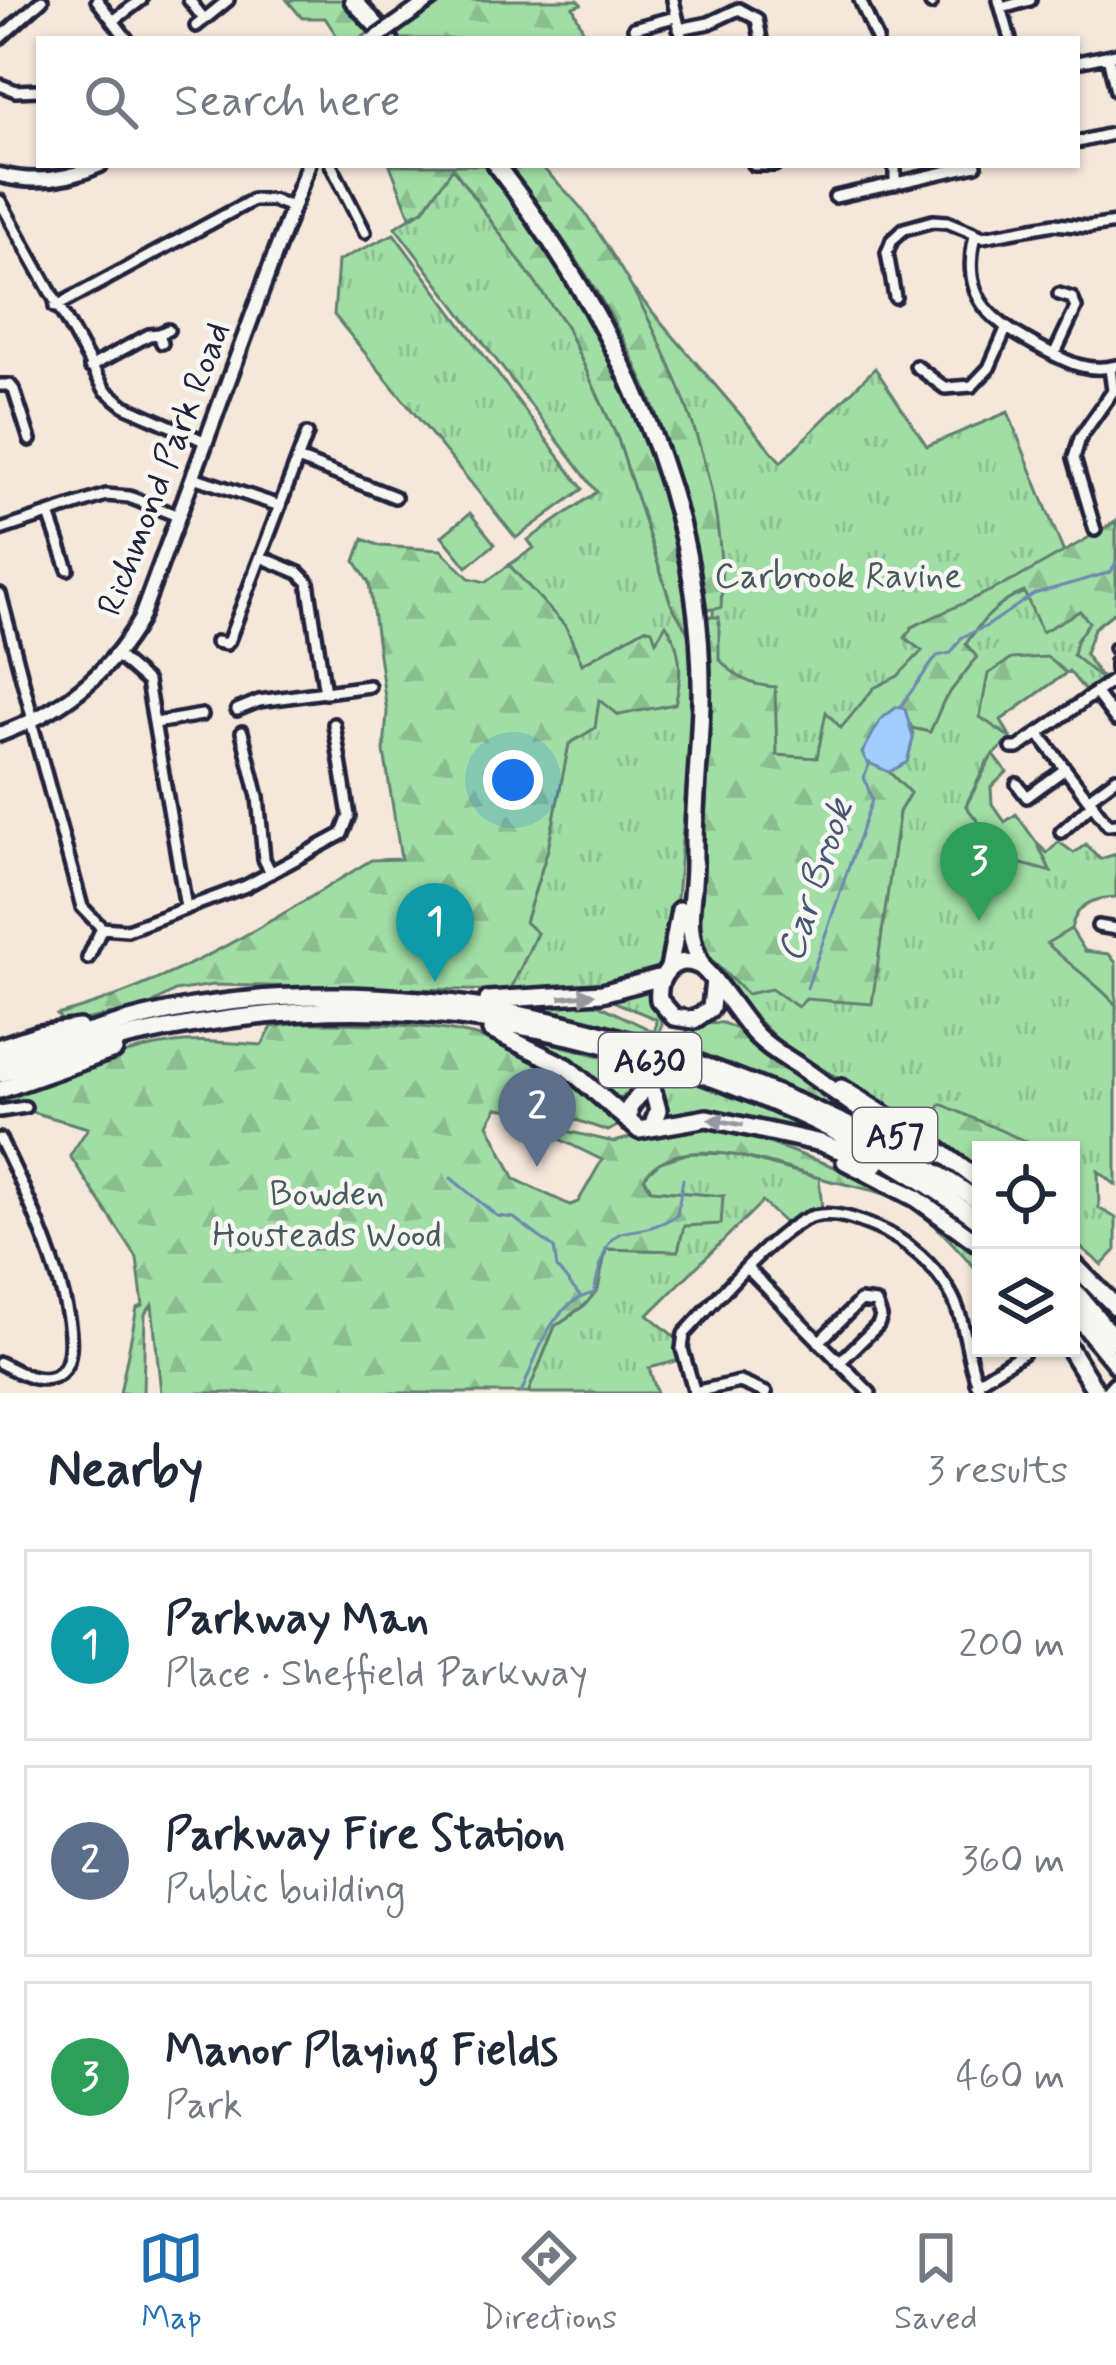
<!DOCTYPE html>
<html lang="en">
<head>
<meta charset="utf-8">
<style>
  :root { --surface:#fff; --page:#f2f2f3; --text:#1f2937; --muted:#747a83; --line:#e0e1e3; --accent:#1f6fb2 }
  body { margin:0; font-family:Mynerve,sans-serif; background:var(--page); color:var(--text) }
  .controls { position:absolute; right:36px; bottom:36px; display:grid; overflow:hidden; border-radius:0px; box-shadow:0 3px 9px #0004 }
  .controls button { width:108px; height:108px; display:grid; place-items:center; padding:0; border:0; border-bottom:3px solid var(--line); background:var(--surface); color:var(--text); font:60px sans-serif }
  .you { position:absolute; left:513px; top:780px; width:42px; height:42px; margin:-30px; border:9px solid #fff; border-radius:50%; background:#1a73e8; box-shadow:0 0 0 18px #1a73e833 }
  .badge { display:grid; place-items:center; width:78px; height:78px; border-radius:50%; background:var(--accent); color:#fff; font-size:39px; font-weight:700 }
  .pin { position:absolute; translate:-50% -99px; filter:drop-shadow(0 3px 6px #0008) }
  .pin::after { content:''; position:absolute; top:63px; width:42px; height:36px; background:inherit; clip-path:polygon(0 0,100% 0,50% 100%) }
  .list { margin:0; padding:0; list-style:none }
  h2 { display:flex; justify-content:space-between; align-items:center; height:156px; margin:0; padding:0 48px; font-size:51px }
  h2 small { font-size:39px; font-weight:400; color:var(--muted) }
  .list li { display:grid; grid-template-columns:78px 1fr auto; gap:36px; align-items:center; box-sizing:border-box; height:192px; margin:0 24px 24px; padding:0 24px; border:3px solid var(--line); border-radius:0px }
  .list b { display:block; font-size:45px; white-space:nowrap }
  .list p { margin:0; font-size:39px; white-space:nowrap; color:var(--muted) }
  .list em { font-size:39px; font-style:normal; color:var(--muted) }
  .icon { flex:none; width:66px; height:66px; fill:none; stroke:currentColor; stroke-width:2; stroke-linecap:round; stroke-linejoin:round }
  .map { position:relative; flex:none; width:1116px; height:1393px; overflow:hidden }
  .search { position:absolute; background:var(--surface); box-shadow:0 3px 9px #0004; left:36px; right:36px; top:36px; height:132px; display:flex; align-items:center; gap:30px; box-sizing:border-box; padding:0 42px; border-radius:0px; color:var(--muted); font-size:45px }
  .sheet { height:804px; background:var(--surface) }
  nav { display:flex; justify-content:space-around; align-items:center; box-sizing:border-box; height:168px; border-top:3px solid var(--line); background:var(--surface); font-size:33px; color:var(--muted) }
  nav a { display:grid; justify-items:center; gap:6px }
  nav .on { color:var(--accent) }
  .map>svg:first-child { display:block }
  .grass { fill:url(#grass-tufts); stroke:#628070; stroke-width:3 }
  .forest { fill:url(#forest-firs); stroke:#628070; stroke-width:3 }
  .pitch { fill:#a1dea5; stroke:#628070; stroke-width:3 }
  .water { fill:#a1cefc; stroke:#6e89af; stroke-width:3 }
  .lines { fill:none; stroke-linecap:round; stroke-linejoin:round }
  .stream { stroke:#6e89af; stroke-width:3 }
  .street-casing { stroke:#22223b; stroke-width:18 }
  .secondary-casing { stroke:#22223b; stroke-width:21 }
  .highway-casing { stroke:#22223b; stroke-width:24 }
  .street { stroke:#f6f6f2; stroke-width:9 }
  .secondary { stroke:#f6f6f2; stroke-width:12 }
  .highway { stroke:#f6f6f2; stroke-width:15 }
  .secondary-bridge-casing { stroke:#22223b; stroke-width:21; stroke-linecap:butt }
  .highway-bridge-casing { stroke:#22223b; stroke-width:24; stroke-linecap:butt }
  .secondary-bridge { stroke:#f6f6f2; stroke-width:12 }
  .highway-bridge { stroke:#f6f6f2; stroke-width:15 }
  .oneway { fill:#9797a0 }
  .labels { text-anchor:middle; stroke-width:9; stroke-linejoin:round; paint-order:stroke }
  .shield { fill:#f6f6f2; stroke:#626272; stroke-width:3 }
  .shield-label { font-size:33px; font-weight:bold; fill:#22223b }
  .street-label { font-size:36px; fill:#22223b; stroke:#f6f6f2 }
  .park-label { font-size:36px; fill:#485a5b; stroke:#f6f6f2 }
  .water-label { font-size:39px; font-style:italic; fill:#485675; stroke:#f6f6f2 }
</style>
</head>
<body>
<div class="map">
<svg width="1116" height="1393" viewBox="0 0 1116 1393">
  <defs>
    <pattern id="grass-tufts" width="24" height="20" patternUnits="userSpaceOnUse" patternTransform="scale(3)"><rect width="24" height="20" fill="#a1dea5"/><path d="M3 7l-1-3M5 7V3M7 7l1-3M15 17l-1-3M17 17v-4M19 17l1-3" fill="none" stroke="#8abe8f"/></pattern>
    <pattern id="forest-firs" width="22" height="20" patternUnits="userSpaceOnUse" patternTransform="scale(3)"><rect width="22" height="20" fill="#a1dea5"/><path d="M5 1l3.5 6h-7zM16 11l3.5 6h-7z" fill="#8abe8f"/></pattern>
  </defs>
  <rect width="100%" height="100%" fill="#f5e7da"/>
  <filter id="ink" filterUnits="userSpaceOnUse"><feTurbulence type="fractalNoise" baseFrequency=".00833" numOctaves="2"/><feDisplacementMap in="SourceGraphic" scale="24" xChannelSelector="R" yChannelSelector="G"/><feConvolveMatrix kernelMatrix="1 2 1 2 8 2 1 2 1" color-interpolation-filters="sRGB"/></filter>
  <g filter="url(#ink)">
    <path class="grass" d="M 452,167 L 565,324 L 618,439 L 671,604 L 690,636 L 693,709 L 674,934 C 671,946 669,960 659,968 C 633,992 546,990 510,991 L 537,933 L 525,922 L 548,849 L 569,743 L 598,699 L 619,715 L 667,625 L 655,643 L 645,628 L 582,664 L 566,627 L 509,565 L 534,548 L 528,540 L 597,492 L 395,227 L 424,210 Z
      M 394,234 L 583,489 L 516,538 L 334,315 L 338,261 Z
      M 596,246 L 781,462 L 875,368 L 927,446 L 1008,412 L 1064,553 L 1116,521 L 1116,611 L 1094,628 L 1084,654 L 1103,680 L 1085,691 L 1069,671 L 993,726 L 1011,738 L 987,762 L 966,805 L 1050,870 L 1037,843 L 1047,853 L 1059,842 L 1074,853 L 1086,844 L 1100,859 L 1116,854 L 1116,897 C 1092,898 1076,905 1071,929 L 1048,944 C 1071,966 1095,981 1116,1005 L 1116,1185 L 1098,1171 L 1099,1208 L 1116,1218 L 1116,1250 L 1102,1265 L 1071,1239 L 1071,1150 L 1028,1150 L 1029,1143 L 929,1123 L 898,1111 L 788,1050 L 739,1001 L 711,960 L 747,994 L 896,840 L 899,812 L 910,793 L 889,772 L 907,762 L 913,738 L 912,728 L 930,732 L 944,700 L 956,684 L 936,656 L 817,758 L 776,759 L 753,686 L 713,667 L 713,589 L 703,516 Z
      M 648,991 L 662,1024 L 655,1042 L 531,1009 L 586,999 L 655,1032 L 656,1019 L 605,998 Z
      M 525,1036 L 645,1068 L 637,1083 L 616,1102 Z
      M 663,1071 L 794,1120 L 838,1142 L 699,1109 L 666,1115 L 659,1089 Z
      M 689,1153 L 732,1154 L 819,1178 L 822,1209 L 786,1224 L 762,1202 L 648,1315 L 675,1337 L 680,1360 L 649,1368 L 657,1393 L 528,1393 L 555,1326 L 585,1305 L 597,1289 L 606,1249 L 678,1251 L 683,1226 L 723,1196 L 651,1190 L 644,1177 L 660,1162 Z"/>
    <path class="forest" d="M 287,0 L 342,0 L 371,31 L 360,39 L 339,39 L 325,18 L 302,18 Z
      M 447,0 L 578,0 L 581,4 L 573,7 L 587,39 L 402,39 L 396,33 Z
      M 390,165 L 483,165 C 517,207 554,250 582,297 C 644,403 675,515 690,636 L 671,604 L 618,439 L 565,324 L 453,168 L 423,210 L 410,216 Z
      M 508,165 L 540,165 C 557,183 577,200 590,220 C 663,328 729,475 721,608 L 704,610 C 679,427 622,309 508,165 Z
      M 1116,522 L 1116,611 L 1094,628 L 1085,654 L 1103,680 L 1073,655 L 1076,641 L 1089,622 L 1080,611 L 1042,632 L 1024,592 C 999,602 980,622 966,644 L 977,657 L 944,700 L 930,732 L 912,728 L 905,715 L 867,761 L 889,772 L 910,793 L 899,812 L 872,1004 L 806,999 L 798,1007 L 771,989 L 747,994 L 700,949 L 695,923 C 708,823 713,717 702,617 L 719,617 L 719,659 C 736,677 750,686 775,687 L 777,755 L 817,758 L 826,712 L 841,728 L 874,688 L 898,676 L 922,651 L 905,638 L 912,627 L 1016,579 Z
      M 363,539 L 380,546 L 441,550 L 469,578 L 486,582 L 509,565 L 566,627 L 582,664 L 645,628 L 652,630 L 656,641 L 666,624 C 682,649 683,675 675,704 L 619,715 L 599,700 L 595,728 L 569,744 L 548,849 L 525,922 L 537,933 L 510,991 L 213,985 L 175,991 L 146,1007 L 65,1024 L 57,1015 C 172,984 271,922 371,860 L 401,859 L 384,751 L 387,712 L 369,583 L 355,561 Z
      M 1047,657 L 1066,673 L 1001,720 L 1011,738 L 980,717 L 988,674 L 1011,659 Z
      M 993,754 L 1007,772 L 991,787 L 992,804 L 1005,822 L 1016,814 L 1037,843 L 1051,872 L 1007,860 L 966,806 Z
      M 1071,929 L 1085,951 L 1109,954 L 1116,963 L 1116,1005 C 1095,981 1070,966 1047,943 Z
      M 702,1022 L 723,1023 L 743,1032 L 861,1119 L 680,1044 L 688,1029 Z
      M 298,1023 C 418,1023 536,1021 619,1125 L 608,1131 L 579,1121 L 497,1108 L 488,1124 L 515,1179 L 570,1205 L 578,1202 L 602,1160 L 543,1131 L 522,1130 L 523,1121 L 614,1142 L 676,1126 L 719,1125 L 873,1181 L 902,1196 L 981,1251 L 981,1274 C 956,1248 932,1216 898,1200 C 876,1189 851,1186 827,1180 C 781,1168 678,1125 644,1178 L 651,1190 L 723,1196 L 721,1224 L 684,1226 L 678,1251 L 606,1249 L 598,1289 L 585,1305 L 555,1326 L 528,1393 L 161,1393 L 152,1305 L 145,1314 L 143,1393 L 120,1393 L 137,1308 L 143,1306 L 137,1258 L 70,1156 L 88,1128 L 25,1110 L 25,1102 L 0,1108 L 0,1098 C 56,1081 110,1052 169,1044 C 200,1039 231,1043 262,1045 L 272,1027 Z
      M 941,1104 L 1029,1143 L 1028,1150 L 981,1150 L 981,1173 L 898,1111 L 929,1123 Z"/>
    <path class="pitch" d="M 470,513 L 495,544 L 467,567 L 442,536 Z"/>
    <path class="water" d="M 897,707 L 905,709 L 913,738 L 907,762 L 889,772 L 867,762 L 862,753 L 881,719 Z"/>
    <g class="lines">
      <path class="stream" d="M 900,707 L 937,656 L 951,653 L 962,637 L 987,626 L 1034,594 L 1111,572 L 1116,562
        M 807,988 L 872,800 L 864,777 L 870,763
        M 451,1178 L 497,1216 L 514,1218 L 554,1248 L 557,1268 L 580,1296
        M 521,1393 C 538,1356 549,1303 594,1293 C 611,1203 623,1249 677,1215 L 683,1179"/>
      <g class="street-casing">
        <path id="street" d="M 97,0 L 127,39
          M 189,0 L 204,19
          M 673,0 L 682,39
          M 860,0 L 877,39
          M 930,0 L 931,4
          M 999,0 L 1010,39
          M 1002,8 L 1030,0
          M 113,21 L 141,0
          M 196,26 L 228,0
          M 634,28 L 675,17
          M 679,29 L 709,23 L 739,9 L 757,19 L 761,39
          M 0,38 L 42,0
          M 1108,56 L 1116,91
          M 1077,62 L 1116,54
          M 0,85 L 16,91 L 39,90
          M 1077,142 L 1116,133
          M 331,165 L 365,232
          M 754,165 L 775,165
          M 895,165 L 895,184
          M 835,197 L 976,165
          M 0,201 L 105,390 L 125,406 L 204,441
          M 975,236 C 959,301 994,323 1045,350 C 1069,363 1089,373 1116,366
          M 895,297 L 887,253 L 892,240 L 904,229 L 933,221 L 947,222 L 983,237 L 1054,224 L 1089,227 L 1116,223
          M 55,307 L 253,200 L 272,200 L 292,207
          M 162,343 L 159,334 L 168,330
          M 1054,355 L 1076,308 L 1072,298 L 1059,294
          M 916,366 L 945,388 L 972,386 L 989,368 L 1006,329
          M 90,367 L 149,335 L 159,334
          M 0,385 L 10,385 L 14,390 L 30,440
          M 298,459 L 395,497
          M 193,477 L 280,506
          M 49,514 L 68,569
          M 0,530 L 106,495 L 129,497 L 178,516
          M 1095,530 L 1074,458 L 1080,438 L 1113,391 L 1110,368
          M 261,557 L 299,573 L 308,582 L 325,693
          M 0,594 L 33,720
          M 216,642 L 226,644 L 229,640 L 307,434
          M 1115,648 L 1116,649
          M 116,655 L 147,682 L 186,907
          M 1116,670 L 1116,662
          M 1095,692 L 1116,720
          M 237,710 L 259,701 L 369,686
          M 31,721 L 82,907 L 102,928 L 127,930 L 246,886 L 342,834 L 349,816 L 334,724
          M 155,723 L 202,715
          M 242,732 L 258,797 L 264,859 L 271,873
          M 1038,733 L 1108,825 L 1116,824
          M 1012,748 L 1018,748 L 1116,678
          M 1017,784 L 1027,797 L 1065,769
          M 1089,798 L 1116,778
          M 1061,832 L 1093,803
          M 1098,926 L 1116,929
          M 88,958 L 102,928
          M 0,1111 L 25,1107
          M 0,1139 C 14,1167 126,1393 35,1378 C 23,1376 11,1368 0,1363
          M 748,1269 L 870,1393
          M 819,1342 L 860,1301 L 876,1303 L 881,1317 L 878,1325 L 839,1363
          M 976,1383 L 1023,1353
          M 694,1392 L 740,1382 L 766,1393
          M 695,1393 L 682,1349 L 684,1334 C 712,1305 779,1224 814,1216 C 836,1211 858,1220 877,1228 C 908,1241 936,1266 952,1296 C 968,1327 966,1362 982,1393"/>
      </g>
      <g class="secondary-casing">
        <path id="secondary" d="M 396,24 L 430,0
          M 0,175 C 35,184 67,180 100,165
          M 0,734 C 61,712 107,676 140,620 L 308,165"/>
      </g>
      <g class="highway-casing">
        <path id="highway" d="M 353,0 L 389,39
          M 496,165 C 617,321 705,501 701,703 C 700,755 693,807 694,859 C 695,901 681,925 702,966
          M 669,968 L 680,910
          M 714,980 L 711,1008 L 694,1020 L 674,1017 L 659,1000 C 656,977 673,954 698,965 C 711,970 742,1022 757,1036 C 771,1050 787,1058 803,1069 C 838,1094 874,1120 910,1145
          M 488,1000 L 602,993 L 662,977
          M 491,1030 L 567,1067 L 639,1130 L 707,1118 L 821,1143 L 876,1164
          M 0,1047 L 39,1034 L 79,1028
          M 0,1061 C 63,1040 128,1018 193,1007 C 382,977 571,1012 747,1082 C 830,1115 909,1150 981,1203
          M 0,1074 C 97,1040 201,1018 304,1012 C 530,998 801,1085 981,1222
          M 650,1081 L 658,1110 L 652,1127
          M 841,1088 L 925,1140 L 981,1182
          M 0,1090 L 114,1050
          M 629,1122 L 629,1108 L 650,1081
          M 845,1161 L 916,1198 L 981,1245
          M 1071,1262 L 1116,1307
          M 1071,1286 L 1116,1341
          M 1071,1309 L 1116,1364
          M 1069,1348 L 1097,1393
          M 1109,1393 L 1116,1385"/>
      </g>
      <use href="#street" class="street"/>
      <use href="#secondary" class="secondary"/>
      <use href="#highway" class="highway"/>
      <g class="secondary-bridge-casing">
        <path id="secondary-bridge" d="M 375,39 L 396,24"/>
      </g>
      <g class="highway-bridge-casing">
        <path id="highway-bridge" d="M 650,1081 L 669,1037"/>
      </g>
      <use href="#secondary-bridge" class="secondary-bridge"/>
      <use href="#highway-bridge" class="highway-bridge"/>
    </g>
    <defs><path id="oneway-solid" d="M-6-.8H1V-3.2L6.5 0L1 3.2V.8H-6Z" transform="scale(3)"/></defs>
    <g class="oneway">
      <use href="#oneway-solid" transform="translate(577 996) rotate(-6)"/>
      <use href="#oneway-solid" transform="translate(726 1122) rotate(-170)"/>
    </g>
  </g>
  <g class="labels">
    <g class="shield">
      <rect x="599" y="1033" width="102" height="54" rx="9"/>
      <rect x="853" y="1108" width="84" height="54" rx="9"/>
    </g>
    <g class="shield-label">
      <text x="650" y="1072">A630</text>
      <text x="895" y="1147">A57</text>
    </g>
    <g class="street-label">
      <text transform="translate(162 468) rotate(-69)" y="13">Richmond Park Road</text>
    </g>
    <g class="park-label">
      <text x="838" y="587">Carbrook Ravine</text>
      <text x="327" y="1205">Bowden<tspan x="327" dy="41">Housteads Wood</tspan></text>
    </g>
    <g class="water-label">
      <text transform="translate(813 880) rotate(-72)" y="14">Car Brook</text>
    </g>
  </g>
</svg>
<div class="controls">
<button><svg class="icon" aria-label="locate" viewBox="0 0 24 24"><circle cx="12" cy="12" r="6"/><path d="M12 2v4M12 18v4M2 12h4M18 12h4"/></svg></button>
<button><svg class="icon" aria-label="layers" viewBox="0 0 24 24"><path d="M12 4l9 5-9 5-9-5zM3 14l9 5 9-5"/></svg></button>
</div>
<div class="you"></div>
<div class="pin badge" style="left:435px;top:982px;background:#0f9aa8">1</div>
<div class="pin badge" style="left:537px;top:1167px;background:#5c6f8a">2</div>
<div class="pin badge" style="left:979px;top:921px;background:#2e9e5b">3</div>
<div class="search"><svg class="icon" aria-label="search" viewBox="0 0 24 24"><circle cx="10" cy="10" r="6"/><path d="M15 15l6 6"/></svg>Search here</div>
</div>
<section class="sheet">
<h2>Nearby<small>3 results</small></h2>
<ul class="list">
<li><span class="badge" style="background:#0f9aa8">1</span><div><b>Parkway Man</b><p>Place · Sheffield Parkway</p></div><em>200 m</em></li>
<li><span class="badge" style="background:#5c6f8a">2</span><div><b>Parkway Fire Station</b><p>Public building</p></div><em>360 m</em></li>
<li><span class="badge" style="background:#2e9e5b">3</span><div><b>Manor Playing Fields</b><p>Park</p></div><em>460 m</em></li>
</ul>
</section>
<nav>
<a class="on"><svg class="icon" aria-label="map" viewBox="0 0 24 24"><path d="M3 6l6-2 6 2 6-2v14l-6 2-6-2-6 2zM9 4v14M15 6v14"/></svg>Map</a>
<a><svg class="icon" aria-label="directions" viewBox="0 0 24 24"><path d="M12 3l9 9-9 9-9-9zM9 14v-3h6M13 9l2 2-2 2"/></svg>Directions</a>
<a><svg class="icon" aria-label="saved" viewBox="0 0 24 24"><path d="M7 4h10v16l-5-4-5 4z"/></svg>Saved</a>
</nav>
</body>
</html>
